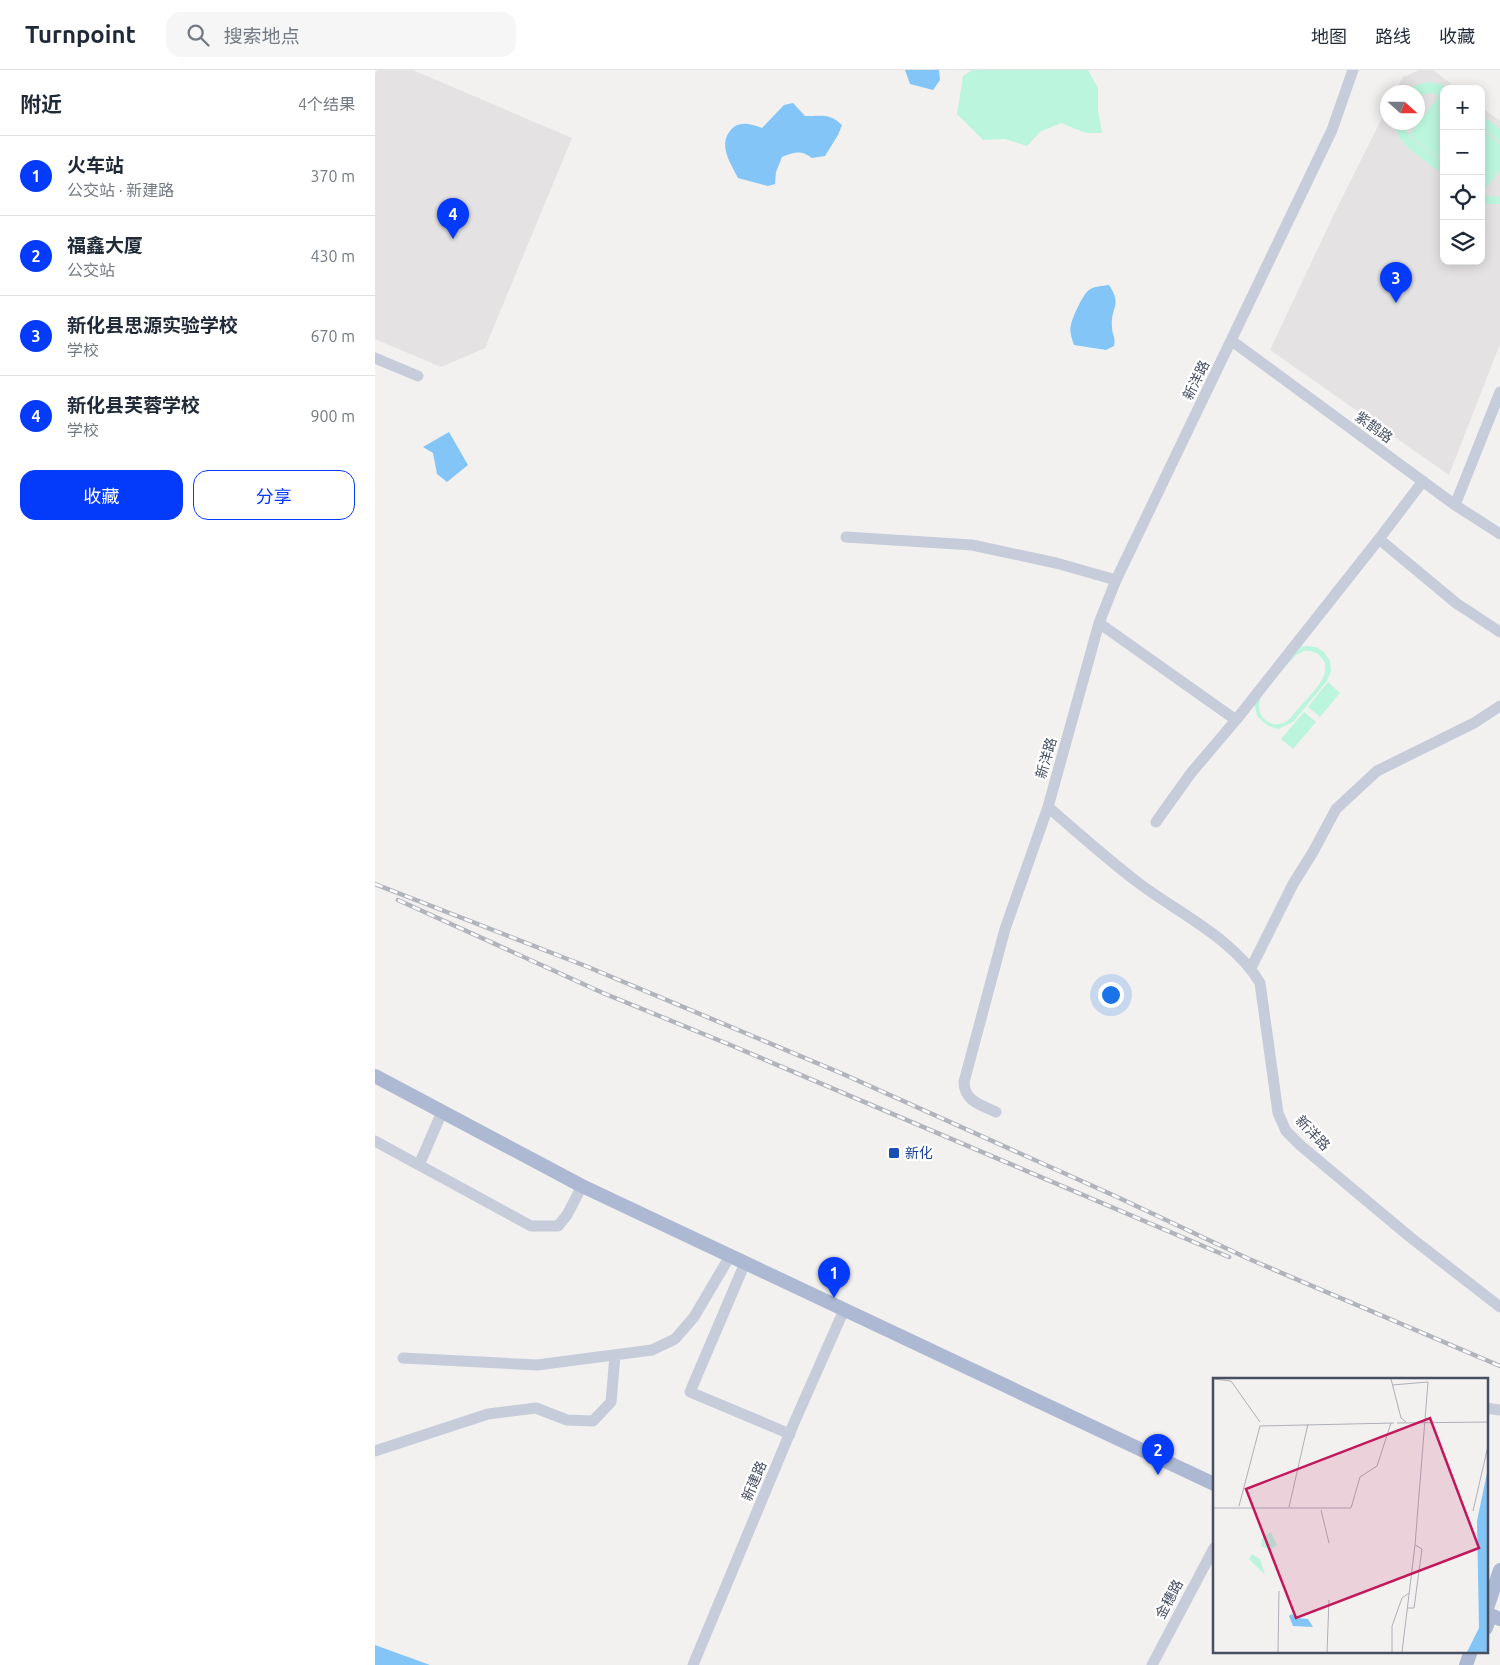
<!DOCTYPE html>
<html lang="zh">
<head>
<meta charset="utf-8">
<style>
  :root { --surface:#fff; --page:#f6f6f7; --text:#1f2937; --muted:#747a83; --line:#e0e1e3; --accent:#043af9 }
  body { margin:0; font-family:Ubuntu,"Noto Sans SC",sans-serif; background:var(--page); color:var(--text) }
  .controls { position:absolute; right:15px; top:15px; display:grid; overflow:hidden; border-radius:10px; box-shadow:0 2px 12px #0003 }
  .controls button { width:45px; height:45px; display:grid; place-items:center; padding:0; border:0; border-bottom:1px solid var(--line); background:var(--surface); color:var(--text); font:25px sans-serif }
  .compass { position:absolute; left:1005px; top:15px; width:45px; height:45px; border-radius:50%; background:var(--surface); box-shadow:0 2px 12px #0003; rotate:111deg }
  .you { position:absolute; left:735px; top:924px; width:18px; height:18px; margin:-12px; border:4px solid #fff; border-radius:50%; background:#1a73e8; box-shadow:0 0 0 8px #1a73e833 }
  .badge { display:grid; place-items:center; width:32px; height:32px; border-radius:50%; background:var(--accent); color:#fff; font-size:16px; font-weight:700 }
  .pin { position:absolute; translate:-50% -41px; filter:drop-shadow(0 1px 2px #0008) }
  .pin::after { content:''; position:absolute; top:26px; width:18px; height:15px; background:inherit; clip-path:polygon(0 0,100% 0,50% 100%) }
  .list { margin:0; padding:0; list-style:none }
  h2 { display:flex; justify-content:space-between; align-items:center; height:65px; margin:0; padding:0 20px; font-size:21px }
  h2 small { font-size:16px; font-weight:400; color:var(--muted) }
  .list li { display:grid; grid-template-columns:32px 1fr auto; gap:15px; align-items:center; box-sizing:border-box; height:80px; padding:0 20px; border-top:1px solid var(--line) }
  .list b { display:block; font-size:19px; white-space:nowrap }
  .list p { margin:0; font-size:16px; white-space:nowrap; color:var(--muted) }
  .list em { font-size:16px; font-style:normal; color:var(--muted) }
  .actions { display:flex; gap:10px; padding:15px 20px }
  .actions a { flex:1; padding:11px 0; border:1px solid var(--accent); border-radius:15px; text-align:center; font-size:18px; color:var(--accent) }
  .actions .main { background:var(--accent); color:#fff }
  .icon { flex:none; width:28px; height:28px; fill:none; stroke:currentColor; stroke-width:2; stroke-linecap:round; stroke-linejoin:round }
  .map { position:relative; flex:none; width:1125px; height:1595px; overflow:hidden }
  header { display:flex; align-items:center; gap:30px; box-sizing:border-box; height:70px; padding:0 25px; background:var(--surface); border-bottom:1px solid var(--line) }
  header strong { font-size:24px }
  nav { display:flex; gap:28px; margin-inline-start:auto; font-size:18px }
  .search { width:350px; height:45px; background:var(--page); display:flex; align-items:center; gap:12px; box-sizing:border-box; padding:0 18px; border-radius:15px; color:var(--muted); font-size:19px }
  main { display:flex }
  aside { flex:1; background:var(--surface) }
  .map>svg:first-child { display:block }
  .education { fill:#e4e2e2 }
  .green { fill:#bbf5de; fill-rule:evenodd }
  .water { fill:#83c5f6 }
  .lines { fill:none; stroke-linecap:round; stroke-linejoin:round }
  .minor { stroke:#c6ccda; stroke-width:11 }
  .major { stroke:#adb8d2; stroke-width:14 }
  .rail-casing { stroke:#b2b4bc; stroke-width:4.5 }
  .rail { stroke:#fff; stroke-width:2.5; stroke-dasharray:8; stroke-linecap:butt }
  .transit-dot { fill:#1a4fb4; stroke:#fff; stroke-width:2 }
  .labels { text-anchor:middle; stroke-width:4.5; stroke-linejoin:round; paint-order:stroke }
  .street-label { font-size:14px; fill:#464e61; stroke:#fff }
  .transit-label { font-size:14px; fill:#164399; stroke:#fff; text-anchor:start }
  .inset-road { fill:none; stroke:#aeb0b7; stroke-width:1 }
  .view { fill:#c2185b; fill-opacity:0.15; stroke:#c2185b; stroke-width:2.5 }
  .inset-edge { fill:none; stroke:#464e61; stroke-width:2.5 }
</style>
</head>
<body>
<header>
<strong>Turnpoint</strong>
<div class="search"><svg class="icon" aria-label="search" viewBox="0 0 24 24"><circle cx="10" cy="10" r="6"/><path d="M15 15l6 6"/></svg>搜索地点</div>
<nav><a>地图</a><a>路线</a><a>收藏</a></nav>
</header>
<main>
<aside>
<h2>附近<small>4个结果</small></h2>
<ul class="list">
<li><span class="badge">1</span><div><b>火车站</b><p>公交站 · 新建路</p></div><em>370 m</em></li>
<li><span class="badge">2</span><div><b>福鑫大厦</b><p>公交站</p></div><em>430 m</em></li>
<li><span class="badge">3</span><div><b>新化县思源实验学校</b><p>学校</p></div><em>670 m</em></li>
<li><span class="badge">4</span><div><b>新化县芙蓉学校</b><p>学校</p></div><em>900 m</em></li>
</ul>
<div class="actions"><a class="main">收藏</a><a>分享</a></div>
</aside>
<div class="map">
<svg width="1125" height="1595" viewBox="0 0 1125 1595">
  <rect width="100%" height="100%" fill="#f3f1f0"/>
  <path class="education" d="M 2,0 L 38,0 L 197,68 L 110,278 L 66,297 L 0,269 L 0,5 Z
    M 1044,0 L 1058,0 L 1083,19 L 1069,19 L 1069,191 L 1106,191 L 1106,37 L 1125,51 L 1125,274 L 1074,405 L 895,280 L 960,142 L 1012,38 L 1012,52 L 1042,52 L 1042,22 L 1020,22 L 1028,7 Z"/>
  <path class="green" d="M 597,0 L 713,0 L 723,18 L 723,41 L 727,63 L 711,63 L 686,53 L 665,62 L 652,76 L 630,69 L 608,70 L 582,44 L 588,6 Z
    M 1054,12 L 1066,14 L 1074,19 L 1069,19 L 1069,28 L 1057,23 L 1043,25 L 1042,22 L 1030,22 L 1042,15 Z
    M 1064,26 L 1069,30 L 1069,92 L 1034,65 Z
    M 1106,44 L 1125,59 L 1125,72 L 1106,57 Z
    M 1019,53 L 1028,53 L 1034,66 L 1069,93 L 1069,105 C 1051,90 1023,77 1019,53 Z
    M 1106,59 L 1125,74 L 1125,100 L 1108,122 L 1106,121 Z
    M 1106,123 L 1117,127 L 1125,126 L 1125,134 L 1112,134 L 1106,132 Z
    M 931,576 L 941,577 L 949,582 L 955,591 L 956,601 L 952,611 L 918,652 L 903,659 L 893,656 L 882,646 L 879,632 L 926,577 ZM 929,581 C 936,580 942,582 946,587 C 961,604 933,626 923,639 C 919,643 915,650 910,652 C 895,660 880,645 885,630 C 889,619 912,595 921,585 Z
    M 953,612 L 965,623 L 945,647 L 933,637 Z
    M 929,642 L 941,652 L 918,679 L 906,669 Z"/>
  <path class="water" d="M 530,0 L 564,0 L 565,10 L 558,20 L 535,14 Z
    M 418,33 L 430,46 C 446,46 455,43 467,55 L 463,65 L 450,86 L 437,88 C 426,80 420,82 407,87 L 401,102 L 400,114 L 393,116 L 363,108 C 356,94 343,76 355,61 C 358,57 362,54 368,54 C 374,53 381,56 387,58 L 409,35 Z
    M 734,215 C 748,236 735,237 737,257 C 737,265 741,267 739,276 L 731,280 L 699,275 C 697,269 694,262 696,255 C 697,248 708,224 714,220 C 719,216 727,216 734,215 Z
    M 74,362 L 93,395 L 72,412 L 62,404 L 58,383 L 48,377 Z
    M 0,1575 L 55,1595 L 0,1595 Z"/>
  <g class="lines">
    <path class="minor" d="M 857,271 L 1080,435 L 1125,464
      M 0,288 L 43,306
      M 1080,435 L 1125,322
      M 471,467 L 597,475 L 681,493 L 741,510
      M 1004,469 L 1048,411
      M 724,553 L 861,650 L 1004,469 L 1081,533 L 1125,562
      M 673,737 C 702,762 731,788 761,811 C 801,842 860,869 885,913 L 903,1043 L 911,1061 L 925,1075 L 1035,1167 L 1125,1237
      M 781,752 L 816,703 L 861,650
      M 876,898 L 918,814 L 938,782 L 961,739 L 1002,701 L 1099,653 L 1125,636
      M 621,1042 C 606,1035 589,1031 589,1012 L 630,859 L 673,737 L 724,553 L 741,510 L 957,60 L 978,0
      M 0,1071 L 156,1156 L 183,1156 L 192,1145 L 207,1116
      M 44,1095 L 67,1042
      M 370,1193 L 315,1322 L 415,1364
      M 28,1288 L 162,1295 L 277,1280 L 300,1269 L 319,1247 L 355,1186
      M 1111,1338 L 1125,1340
      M 0,1381 L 113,1344 L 161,1338 L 192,1350 L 218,1351 L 236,1332 L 240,1285
      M 318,1595 L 419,1353 L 469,1240
      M 777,1595 L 839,1478"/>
    <path class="major" d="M 0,1006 L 207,1116 L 839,1414
      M 1111,1541 L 1125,1500
      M 1111,1543 L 1125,1549
      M 1111,1558 L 1116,1545
      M 1091,1595 L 1096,1581"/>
    <g class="rail-casing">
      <path id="rail" d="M 0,814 L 213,897 L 468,1004 L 740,1126 L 874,1189 L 1125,1296
        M 23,830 L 228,923 L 353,974 L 854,1187"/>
    </g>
    <use href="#rail" class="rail"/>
  </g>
  <rect class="transit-dot" x="513" y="1077" width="12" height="12" rx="2.5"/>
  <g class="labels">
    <g class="street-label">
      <text transform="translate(821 310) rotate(-64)" y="5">新洋路</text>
      <text transform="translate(999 357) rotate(36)" y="5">紫鹊路</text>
      <text transform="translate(671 688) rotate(-74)" y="5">新洋路</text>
      <text transform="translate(938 1063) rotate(46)" y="5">新洋路</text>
      <text transform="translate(379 1411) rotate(-67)" y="5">新建路</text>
      <text transform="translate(794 1529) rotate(-62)" y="5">金穗路</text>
    </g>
    <g class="transit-label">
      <text x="530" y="1088">新化</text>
    </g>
  </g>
  <g transform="translate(838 1308)">
    <rect width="275" height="275" fill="#f3f1f0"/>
    <path d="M 58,154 L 64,167 L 57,172 L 48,168 L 49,160 ZM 39,176 L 47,181 L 52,197 L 36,181 Z" fill="#bbf5de"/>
    <path d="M 275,90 L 275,274 L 254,274 L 266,250 L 264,143 ZM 79,236 L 83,240 L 95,241 L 100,249 L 80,248 L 76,238 Z" fill="#83c5f6"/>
    <path class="inset-road" d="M 0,1 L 18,3 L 47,44M 178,1 L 188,40 L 193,44M 179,7 L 215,4M 184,45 L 275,44M 47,48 L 181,45M 26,128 L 47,48M 76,129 L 95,46M 0,130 L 138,130 L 147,99 L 164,88 L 178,45M 108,132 L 116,165M 260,133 L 275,68M 194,230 L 201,230 L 209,171 L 202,167M 65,274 L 66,213M 114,274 L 116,222M 179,274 L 179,248 L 189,220 L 196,215M 189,274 L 202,167 L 215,4"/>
    <path class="view" d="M 217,40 L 266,170 L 83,240 L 33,111 Z"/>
    <rect width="275" height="275" class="inset-edge"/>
  </g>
</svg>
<div class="controls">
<button>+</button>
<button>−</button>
<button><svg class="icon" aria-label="locate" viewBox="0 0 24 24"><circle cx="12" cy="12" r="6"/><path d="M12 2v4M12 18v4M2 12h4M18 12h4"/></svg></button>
<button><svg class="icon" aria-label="layers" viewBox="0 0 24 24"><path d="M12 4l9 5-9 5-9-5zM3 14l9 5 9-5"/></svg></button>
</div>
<svg class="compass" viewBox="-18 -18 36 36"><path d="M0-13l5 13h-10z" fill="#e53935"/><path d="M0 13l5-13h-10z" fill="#747a83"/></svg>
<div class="you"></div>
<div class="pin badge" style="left:459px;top:1228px">1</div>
<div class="pin badge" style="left:783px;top:1405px">2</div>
<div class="pin badge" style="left:1021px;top:233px">3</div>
<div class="pin badge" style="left:78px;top:169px">4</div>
</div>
</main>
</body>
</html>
